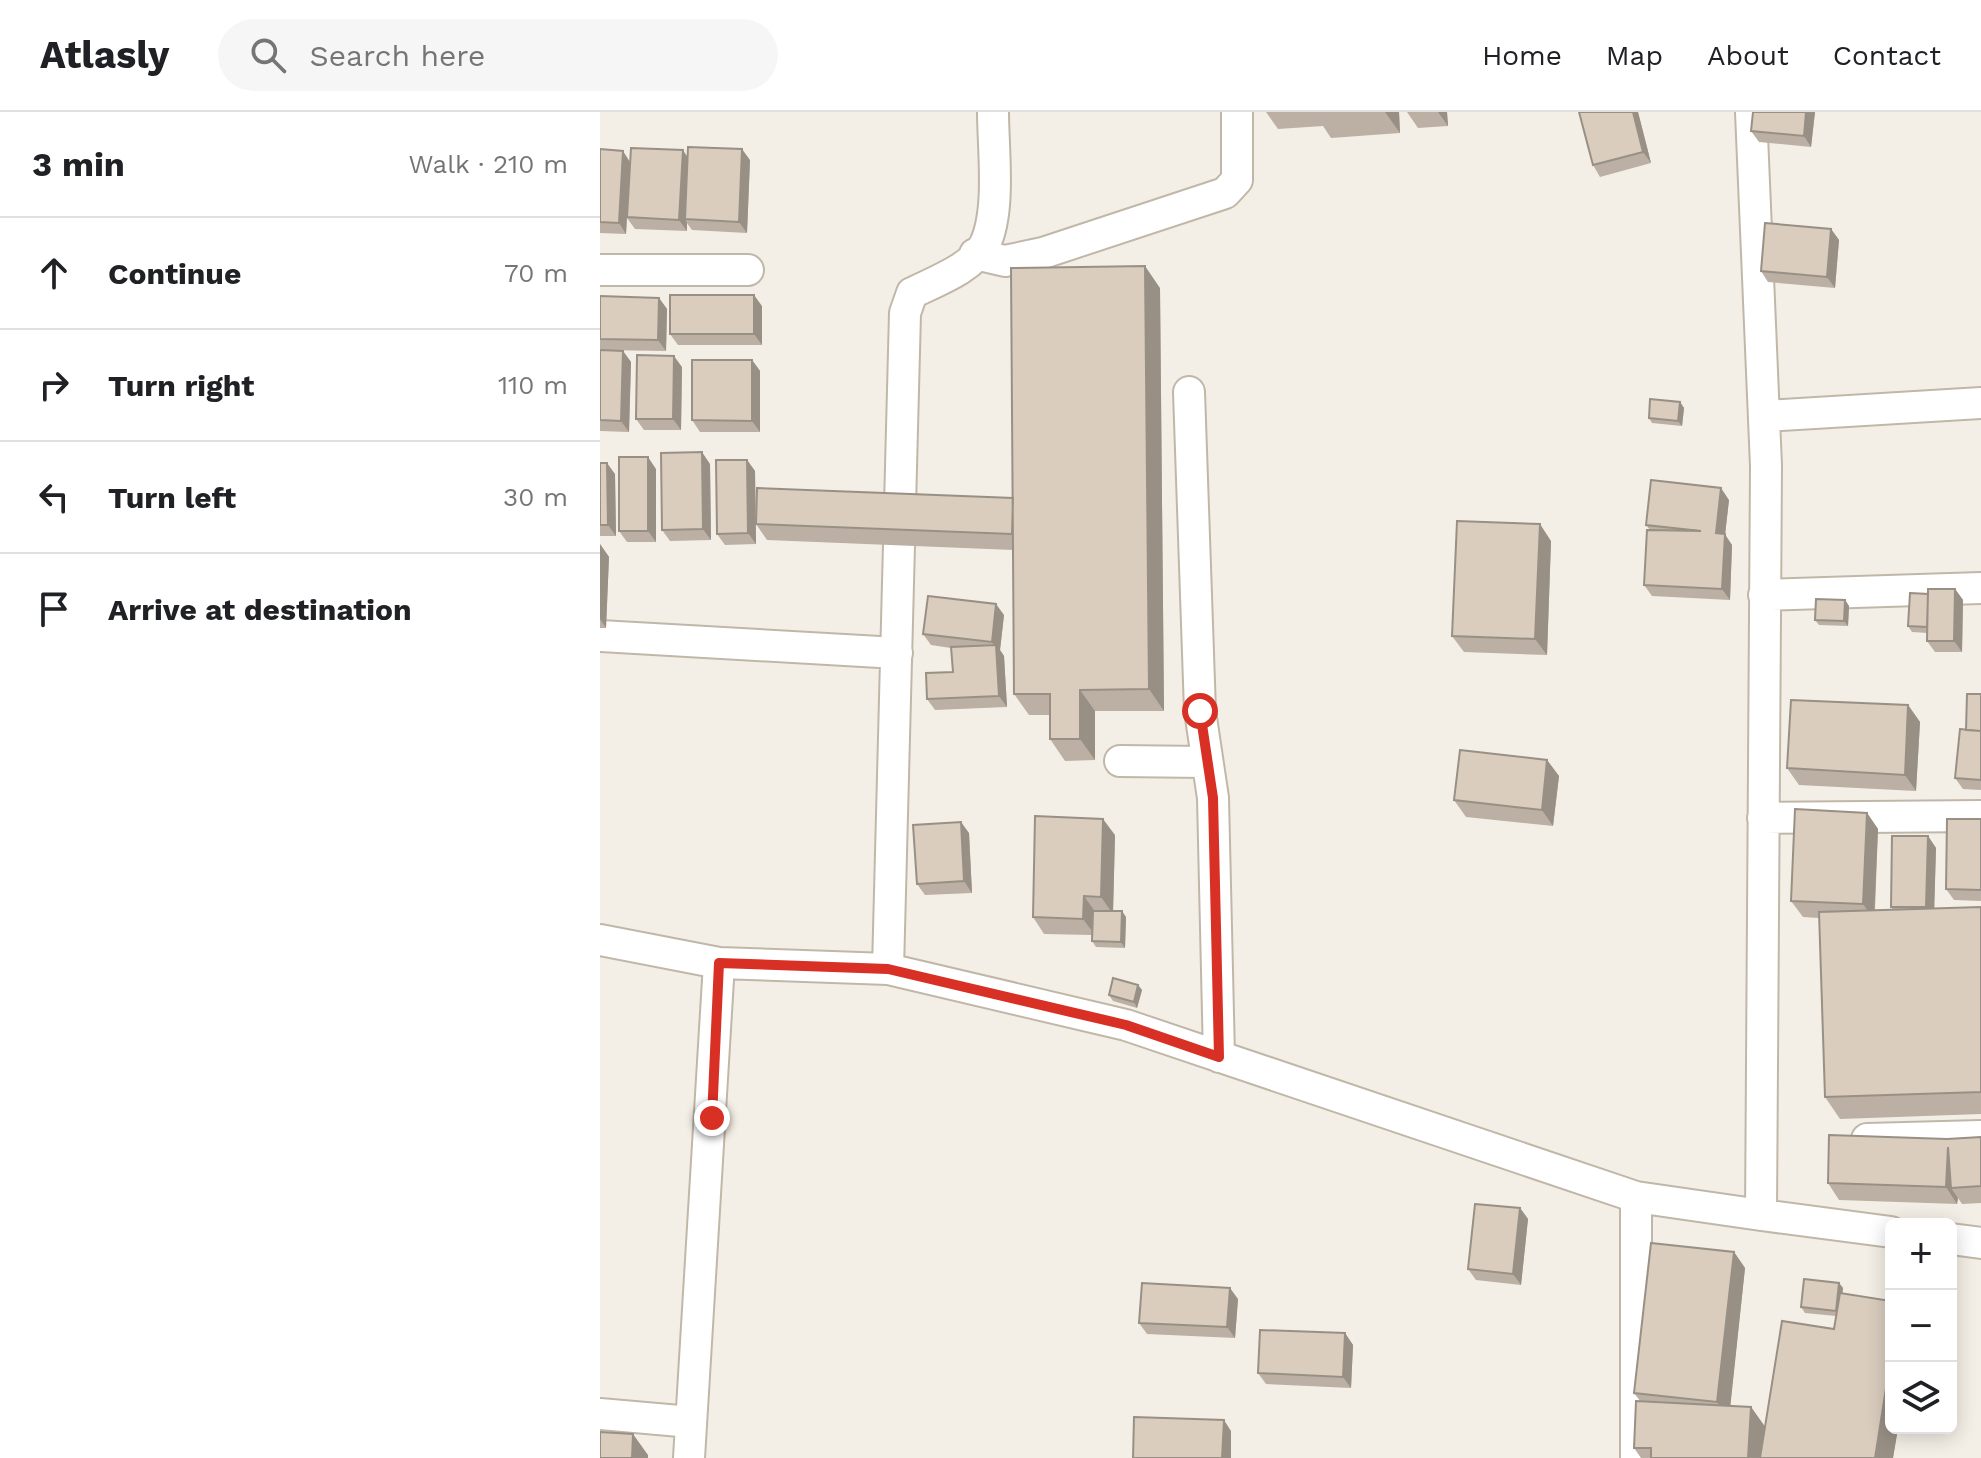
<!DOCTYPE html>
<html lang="en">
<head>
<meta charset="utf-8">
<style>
  :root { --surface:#fff; --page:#f6f6f6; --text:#202124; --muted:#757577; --line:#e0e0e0 }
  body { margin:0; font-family:"Work Sans",sans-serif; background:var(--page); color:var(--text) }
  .controls { position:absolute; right:24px; bottom:24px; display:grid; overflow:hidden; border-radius:12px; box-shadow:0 4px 20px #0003 }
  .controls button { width:72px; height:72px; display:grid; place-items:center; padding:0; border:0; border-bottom:2px solid var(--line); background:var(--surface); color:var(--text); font:40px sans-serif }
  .stop { position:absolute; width:24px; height:24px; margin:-18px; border:6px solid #d93025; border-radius:50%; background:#fff }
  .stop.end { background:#d93025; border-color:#fff; box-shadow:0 2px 8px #0008 }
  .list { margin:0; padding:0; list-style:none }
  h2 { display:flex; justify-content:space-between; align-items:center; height:104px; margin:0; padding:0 32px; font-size:34px }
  h2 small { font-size:26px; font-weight:400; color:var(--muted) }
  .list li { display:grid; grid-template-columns:52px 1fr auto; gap:24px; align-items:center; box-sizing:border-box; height:112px; padding:0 32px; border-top:2px solid var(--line) }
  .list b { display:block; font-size:30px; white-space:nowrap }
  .list em { font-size:26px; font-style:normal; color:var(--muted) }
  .icon { flex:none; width:44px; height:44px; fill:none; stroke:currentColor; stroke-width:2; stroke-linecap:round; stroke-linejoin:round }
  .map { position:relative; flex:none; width:1381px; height:1346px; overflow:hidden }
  header { display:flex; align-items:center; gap:48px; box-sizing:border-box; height:112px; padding:0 40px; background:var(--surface); border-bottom:2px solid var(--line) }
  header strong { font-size:38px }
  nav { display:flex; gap:44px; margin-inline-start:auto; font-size:28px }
  .search { width:560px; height:72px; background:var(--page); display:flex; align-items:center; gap:20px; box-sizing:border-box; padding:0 28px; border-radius:44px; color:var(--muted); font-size:30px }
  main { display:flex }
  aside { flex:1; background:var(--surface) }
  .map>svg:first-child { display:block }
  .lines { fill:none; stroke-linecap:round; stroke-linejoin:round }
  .minor-casing { stroke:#c1b7a8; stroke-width:34 }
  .minor { stroke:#fff; stroke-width:30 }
  .wall { fill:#bbb0a3 }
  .shaded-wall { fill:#999085 }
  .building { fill:#dacdbe; stroke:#999085; stroke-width:2 }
  .route { stroke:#d93025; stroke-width:10 }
</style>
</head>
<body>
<header>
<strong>Atlasly</strong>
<div class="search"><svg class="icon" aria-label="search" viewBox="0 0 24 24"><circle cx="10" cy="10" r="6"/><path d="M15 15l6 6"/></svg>Search here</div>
<nav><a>Home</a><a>Map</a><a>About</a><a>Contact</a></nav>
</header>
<main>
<aside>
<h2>3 min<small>Walk · 210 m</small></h2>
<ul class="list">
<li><svg class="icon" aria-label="ahead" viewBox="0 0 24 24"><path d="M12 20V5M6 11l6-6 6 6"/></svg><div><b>Continue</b></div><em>70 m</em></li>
<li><svg class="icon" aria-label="right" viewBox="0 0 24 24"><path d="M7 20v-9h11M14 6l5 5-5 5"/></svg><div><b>Turn right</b></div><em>110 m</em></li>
<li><svg class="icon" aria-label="left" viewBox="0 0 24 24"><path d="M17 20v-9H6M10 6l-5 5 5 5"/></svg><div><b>Turn left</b></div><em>30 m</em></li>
<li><svg class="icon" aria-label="arrive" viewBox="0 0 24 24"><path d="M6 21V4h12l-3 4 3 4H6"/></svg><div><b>Arrive at destination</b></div></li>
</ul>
</aside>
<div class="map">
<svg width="1381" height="1346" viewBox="0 0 1381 1346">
  <rect width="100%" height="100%" fill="#f4efe6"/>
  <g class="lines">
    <g class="minor-casing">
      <path id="minor" d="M 375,142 L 405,149 L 443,141 L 625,81 L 637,68 L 637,0
        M 0,158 L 148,158
        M 589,280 L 600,599 L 613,686 L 619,945
        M 1164,304 L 1381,291
        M 1164,483 L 1381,476
        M 0,524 L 297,541
        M 520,649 L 605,650
        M 1163,706 L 1381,704
        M 0,828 L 119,851 L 288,857 L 526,913 L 1036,1085 L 1161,1103 L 1166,354 L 1151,0
        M 288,857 L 305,201 L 312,181 C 334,170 373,156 385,132 C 401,98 393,37 393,0
        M 1267,1027 L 1381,1024
        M 1036,1085 L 1036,1346
        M 1161,1103 L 1291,1120
        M 1351,1127 L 1381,1131
        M 0,1302 L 91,1310
        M 89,1346 L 119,851"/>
    </g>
    <use href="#minor" class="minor"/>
  </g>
  <path class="wall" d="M 666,0 L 799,0 L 800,21 L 731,26 L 723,14 L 678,17 Z
    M 807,0 L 847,0 L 848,14 L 818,16 Z
    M 1038,0 L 1051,51 L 1000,65 L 993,53 Z
    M 1153,0 L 1215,0 L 1211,35 L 1159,30 L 1151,19 Z
    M 0,37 L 30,50 L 88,45 L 150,48 L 147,121 L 92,118 L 87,111 L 87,119 L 35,117 L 27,106 L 26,122 L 0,121 Z
    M 1231,117 L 1239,128 L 1235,176 L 1168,170 L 1161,159 Z
    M 560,176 L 564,599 L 495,599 L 495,648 L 465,649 L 450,627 L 450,603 L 429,603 L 414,582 L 413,438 L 167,428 L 156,412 L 413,386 Z
    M 0,184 L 59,186 L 67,197 L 66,239 L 0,238 Z
    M 162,194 L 162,233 L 78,233 L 70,222 Z
    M 0,238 L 23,239 L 31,250 L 29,320 L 0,319 Z
    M 152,248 L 160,259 L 160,320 L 100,320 L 92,308 Z
    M 82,255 L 81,318 L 44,318 L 36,307 Z
    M 1080,290 L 1084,296 L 1082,314 L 1052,311 L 1049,306 Z
    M 147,348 L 155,359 L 156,432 L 125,433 L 117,422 Z
    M 0,351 L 15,362 L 16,424 L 0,424 Z
    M 110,352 L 111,428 L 70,429 L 62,418 Z
    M 56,357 L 56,430 L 27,430 L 19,419 Z
    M 1129,388 L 1125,422 L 1132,433 L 1130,488 L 1052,484 L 1044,473 L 1050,418 L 1046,413 Z
    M 951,429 L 947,543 L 864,540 L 852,524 Z
    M 0,432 L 9,445 L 6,516 L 0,516 Z
    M 1355,477 L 1363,488 L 1362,540 L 1335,540 L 1327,529 L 1328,521 L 1312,520 L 1308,514 L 1328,482 Z
    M 1245,488 L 1249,494 L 1248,514 L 1219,513 L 1215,508 Z
    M 404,503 L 400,538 L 404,544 L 407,595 L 335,598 L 327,587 L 353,560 L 351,536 L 331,533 L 323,522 Z
    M 1381,582 L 1381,678 L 1363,677 L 1355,666 L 1366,618 Z
    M 1308,593 L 1320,610 L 1316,679 L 1199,673 L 1187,656 Z
    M 947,648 L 959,664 L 953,714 L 866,705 L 854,688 Z
    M 1267,701 L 1278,717 L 1275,799 L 1293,798 L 1291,795 L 1328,724 L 1336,736 L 1334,797 L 1381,795 L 1381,1002 L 1240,1007 L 1225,985 L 1219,806 L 1203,805 L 1191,789 Z
    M 1381,707 L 1381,789 L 1354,788 L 1346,777 Z
    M 369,721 L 372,781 L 325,783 L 317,772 Z
    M 515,723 L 513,799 L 526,805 L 525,836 L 496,835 L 492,829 L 492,823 L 444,822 L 433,805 Z
    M 538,873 L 542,878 L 537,896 L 513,889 L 509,883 Z
    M 1381,1025 L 1381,1091 L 1362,1092 L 1358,1086 L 1357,1092 L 1239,1088 L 1228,1071 L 1347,1027 Z
    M 920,1096 L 928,1107 L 921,1173 L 876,1168 L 868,1157 Z
    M 1134,1140 L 1145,1156 L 1130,1294 L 1151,1295 L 1165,1315 L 1234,1217 L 1236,1204 L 1205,1201 L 1201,1195 L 1239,1171 L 1243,1176 L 1242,1181 L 1291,1316 L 1298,1316 L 1293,1346 L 1041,1346 L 1034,1336 L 1040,1289 L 1034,1281 Z
    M 638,1187 L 635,1226 L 547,1222 L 539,1211 Z
    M 745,1221 L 753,1233 L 751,1276 L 666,1272 L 658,1261 Z"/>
  <path class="shaded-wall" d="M 785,0 L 799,0 L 800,21 Z
    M 838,0 L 847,0 L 848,14 Z
    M 1033,0 L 1038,0 L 1051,51 L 1043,40 Z
    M 1206,0 L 1215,0 L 1211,35 L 1204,24 Z
    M 142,37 L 150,48 L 147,121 L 139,110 Z
    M 83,38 L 90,49 L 85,107 L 87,111 L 87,119 L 79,108 Z
    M 23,39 L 30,50 L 26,122 L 19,111 Z
    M 1231,117 L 1239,128 L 1235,176 L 1227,165 Z
    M 545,154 L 560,176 L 564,599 L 549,577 Z
    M 154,183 L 162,194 L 162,233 L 154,222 Z
    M 59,186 L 67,197 L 66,239 L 58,228 Z
    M 23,239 L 31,250 L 29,320 L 21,309 Z
    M 74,244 L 82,255 L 81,318 L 73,307 Z
    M 152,248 L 160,259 L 160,320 L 152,309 Z
    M 1080,290 L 1084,296 L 1082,314 L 1078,309 Z
    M 102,340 L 110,352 L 111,428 L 103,417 Z
    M 48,345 L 56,357 L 56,430 L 48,419 Z
    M 147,348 L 155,359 L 156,432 L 148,421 Z
    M 7,351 L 15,362 L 16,424 L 8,413 Z
    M 1121,376 L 1129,388 L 1125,423 L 1132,433 L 1130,488 L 1122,477 L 1116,421 Z
    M 940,412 L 951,429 L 947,543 L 935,527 Z
    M 0,432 L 9,445 L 6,516 L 0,507 Z
    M 1355,477 L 1363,488 L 1362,540 L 1354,529 Z
    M 1245,488 L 1249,494 L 1248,514 L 1244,509 Z
    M 396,492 L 404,503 L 400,538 L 404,544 L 407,595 L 399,584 L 397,538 L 392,530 Z
    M 480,578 L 495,599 L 495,648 L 480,627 Z
    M 1308,593 L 1320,610 L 1316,679 L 1305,663 Z
    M 947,648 L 959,664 L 953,714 L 942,698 Z
    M 1267,701 L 1278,717 L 1274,808 L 1263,792 Z
    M 503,707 L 515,723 L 513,802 L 501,785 Z
    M 361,710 L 369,721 L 372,781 L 364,769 Z
    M 1328,724 L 1336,736 L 1334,806 L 1326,795 Z
    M 484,784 L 496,801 L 495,823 L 483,807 Z
    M 522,799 L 526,805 L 525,836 L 521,830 Z
    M 538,873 L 542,878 L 537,896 L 534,890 Z
    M 1348,1035 L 1351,1076 L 1358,1086 L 1357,1092 L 1346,1075 Z
    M 920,1096 L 928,1107 L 921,1173 L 913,1162 Z
    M 1134,1140 L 1145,1156 L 1129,1307 L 1117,1290 Z
    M 1239,1171 L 1243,1176 L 1240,1204 L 1236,1199 Z
    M 630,1176 L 638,1187 L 635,1226 L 627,1215 Z
    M 745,1221 L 753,1233 L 751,1276 L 743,1265 Z
    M 1291,1245 L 1291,1316 L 1298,1316 L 1293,1346 L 1275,1346 Z
    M 1151,1295 L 1166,1316 L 1164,1346 L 1148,1346 Z
    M 624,1308 L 631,1319 L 631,1346 L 622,1346 Z
    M 33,1322 L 48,1343 L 48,1346 L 32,1346 Z"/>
  <path class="building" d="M 979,0 L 1033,0 L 1043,40 L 993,53 Z
    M 1153,0 L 1206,0 L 1204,24 L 1151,19 Z
    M 88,35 L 142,37 L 139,110 L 85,107 Z
    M 31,36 L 83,38 L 79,108 L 27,105 Z
    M 0,37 L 23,39 L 19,111 L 0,110 Z
    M 1165,111 L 1231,117 L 1227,165 L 1161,159 Z
    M 545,154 L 549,577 L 480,578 L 480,627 L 450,627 L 450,582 L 414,582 L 411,156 Z
    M 70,183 L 154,183 L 154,222 L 70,222 Z
    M 0,184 L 59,186 L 58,228 L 0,227 Z
    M 0,238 L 23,239 L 21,309 L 0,308 Z
    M 37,243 L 74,244 L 73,307 L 36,307 Z
    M 92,248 L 152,248 L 152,309 L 92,308 Z
    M 1050,287 L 1080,290 L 1078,309 L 1049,306 Z
    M 102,340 L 103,417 L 62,418 L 61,341 Z
    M 19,345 L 48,345 L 48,419 L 19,419 Z
    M 116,348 L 147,348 L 148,421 L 117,422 Z
    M 0,351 L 7,351 L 8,413 L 0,413 Z
    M 1051,368 L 1121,376 L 1116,421 L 1125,422 L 1122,477 L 1044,473 L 1047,418 L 1101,419 L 1046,413 Z
    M 157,376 L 413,386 L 412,422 L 156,412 Z
    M 857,409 L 940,412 L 935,527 L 852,524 Z
    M 1328,477 L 1355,477 L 1354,529 L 1327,529 Z
    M 1310,481 L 1328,482 L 1327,515 L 1308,514 Z
    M 328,484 L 396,492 L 392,530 L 323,522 Z
    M 1216,487 L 1245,488 L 1244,509 L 1215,508 Z
    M 396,533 L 399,584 L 327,587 L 326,561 L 353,560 L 351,535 Z
    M 1367,582 L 1381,582 L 1381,619 L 1366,618 Z
    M 1191,588 L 1308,593 L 1305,663 L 1187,656 Z
    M 1360,617 L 1381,619 L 1381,668 L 1355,666 Z
    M 860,638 L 947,648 L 942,698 L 854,688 Z
    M 1195,697 L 1267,701 L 1263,792 L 1191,789 Z
    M 435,704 L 503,707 L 501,785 L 484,784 L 483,807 L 433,805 Z
    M 1347,707 L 1381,707 L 1381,778 L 1346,777 Z
    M 361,710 L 364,769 L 317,772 L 313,713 Z
    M 1292,724 L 1328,724 L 1326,795 L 1291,795 Z
    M 1381,795 L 1381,980 L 1225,985 L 1219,800 Z
    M 493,799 L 522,799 L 521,830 L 492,829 Z
    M 513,866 L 538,873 L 534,890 L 509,883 Z
    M 1229,1023 L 1347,1027 L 1381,1025 L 1381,1074 L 1351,1076 L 1348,1035 L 1346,1075 L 1228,1071 Z
    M 875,1092 L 920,1096 L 913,1162 L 868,1157 Z
    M 1051,1131 L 1134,1140 L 1117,1290 L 1034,1281 Z
    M 1204,1167 L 1239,1171 L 1236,1199 L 1201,1195 Z
    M 542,1171 L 630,1176 L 627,1215 L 539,1211 Z
    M 1240,1181 L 1291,1189 L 1291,1245 L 1275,1346 L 1160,1346 L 1182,1209 L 1234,1217 Z
    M 660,1218 L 745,1221 L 743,1265 L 658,1261 Z
    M 1036,1289 L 1151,1295 L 1148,1346 L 1051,1346 L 1051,1336 L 1034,1336 Z
    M 534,1305 L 624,1308 L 622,1346 L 533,1346 Z
    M 0,1320 L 33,1322 L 32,1346 L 0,1346 Z"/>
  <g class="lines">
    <path class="route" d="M 112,1006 L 119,851 L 288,857 L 526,913 L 619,945 L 613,686 L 600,599"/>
  </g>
</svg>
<div class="controls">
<button>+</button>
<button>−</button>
<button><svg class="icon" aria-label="layers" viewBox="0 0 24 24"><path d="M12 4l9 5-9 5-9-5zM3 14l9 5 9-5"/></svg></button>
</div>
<div class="stop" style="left:600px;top:599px"></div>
<div class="stop end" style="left:112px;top:1006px"></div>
</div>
</main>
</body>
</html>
